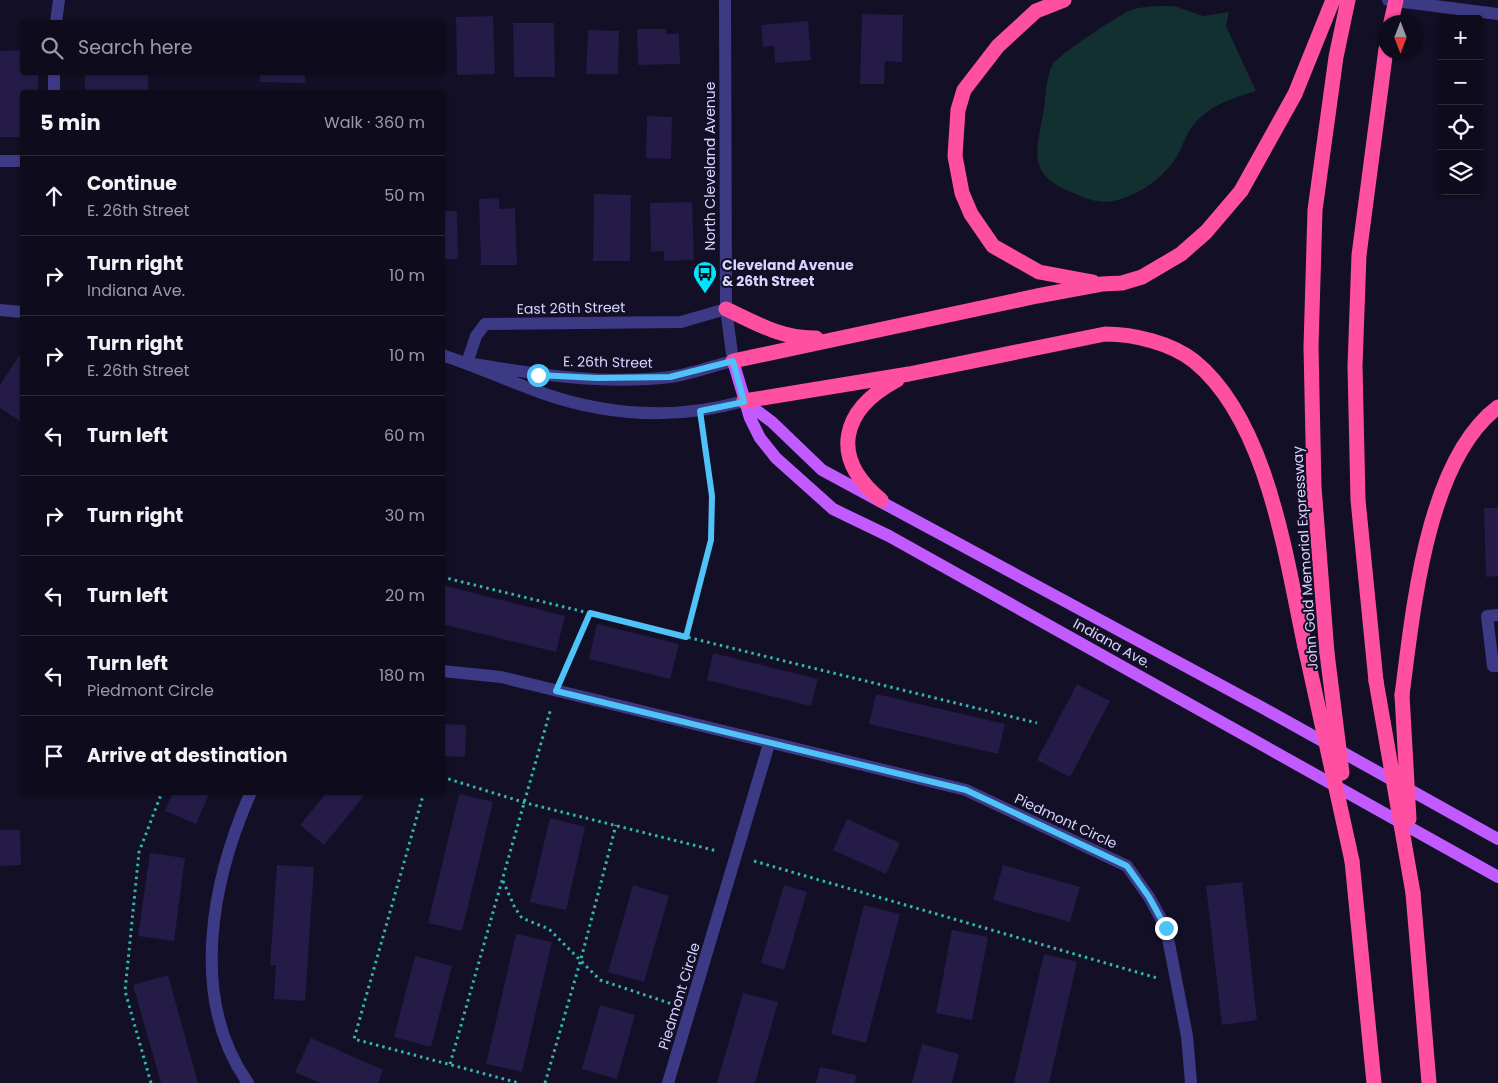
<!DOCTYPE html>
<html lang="en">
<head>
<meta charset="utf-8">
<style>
  :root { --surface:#0e0b1c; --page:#1c1929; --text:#f1f3f6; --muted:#9b9ba3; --line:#2e2b3b }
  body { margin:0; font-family:Poppins,sans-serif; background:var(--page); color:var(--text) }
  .controls { position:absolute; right:15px; top:15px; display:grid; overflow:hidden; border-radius:5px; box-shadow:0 1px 4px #0004 }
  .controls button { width:45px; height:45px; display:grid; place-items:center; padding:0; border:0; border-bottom:1px solid var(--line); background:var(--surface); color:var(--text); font:25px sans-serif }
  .compass { position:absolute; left:1378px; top:15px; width:45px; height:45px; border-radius:50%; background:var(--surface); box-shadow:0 1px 4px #0004; rotate:180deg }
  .stop { position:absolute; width:15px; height:15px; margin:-11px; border:4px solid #4fc3f7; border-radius:50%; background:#fff }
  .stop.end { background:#4fc3f7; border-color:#fff; box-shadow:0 1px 5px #0008 }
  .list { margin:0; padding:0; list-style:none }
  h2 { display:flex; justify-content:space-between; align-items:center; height:65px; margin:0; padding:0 20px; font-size:21px }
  h2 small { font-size:16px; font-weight:400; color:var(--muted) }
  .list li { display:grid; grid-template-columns:32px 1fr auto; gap:15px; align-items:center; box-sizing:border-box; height:80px; padding:0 20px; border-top:1px solid var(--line) }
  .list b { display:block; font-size:19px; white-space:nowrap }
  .list p { margin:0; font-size:16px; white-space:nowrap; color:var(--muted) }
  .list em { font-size:16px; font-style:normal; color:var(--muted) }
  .icon { flex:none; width:28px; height:28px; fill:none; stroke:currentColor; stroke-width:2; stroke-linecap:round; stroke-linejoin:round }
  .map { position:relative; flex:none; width:1498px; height:1083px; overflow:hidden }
  .search { position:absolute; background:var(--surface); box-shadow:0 1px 4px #0004; left:20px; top:20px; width:425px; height:55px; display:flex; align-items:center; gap:12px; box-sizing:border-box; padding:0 18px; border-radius:5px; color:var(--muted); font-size:19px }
  .panel { position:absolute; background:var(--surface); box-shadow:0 1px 4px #0004; left:20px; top:90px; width:425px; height:705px; border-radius:5px }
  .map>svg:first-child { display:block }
  .green { fill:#12302f }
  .building { fill:#241b47 }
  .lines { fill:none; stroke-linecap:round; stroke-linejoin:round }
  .path { stroke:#2fb8b0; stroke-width:3; stroke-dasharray:2.5 4; stroke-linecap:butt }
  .minor { stroke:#3d3a85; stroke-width:12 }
  .major { stroke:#c25bff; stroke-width:12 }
  .highway { stroke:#ff4fa3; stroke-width:15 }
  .highway-bridge { stroke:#ff4fa3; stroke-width:15 }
  .route { stroke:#4fc3f7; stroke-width:6 }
  .labels { text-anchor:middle; stroke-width:4; stroke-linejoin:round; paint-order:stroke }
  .street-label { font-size:14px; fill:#d9d4ff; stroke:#130f26 }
  .poi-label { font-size:14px; font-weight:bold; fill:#d9d4ff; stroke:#130f26; text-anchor:start }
</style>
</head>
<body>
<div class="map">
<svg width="1498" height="1083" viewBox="0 0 1498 1083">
  <rect width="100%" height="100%" fill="#130f26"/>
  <path class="green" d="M 1156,6 L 1174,6 L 1203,16 L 1229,12 L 1226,26 L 1256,91 C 1233,98 1210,105 1194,124 C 1185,135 1182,149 1174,161 C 1159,182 1124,206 1097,201 C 1088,200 1078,195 1069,191 C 1025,173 1038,147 1044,109 C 1046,95 1046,77 1053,64 C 1059,55 1122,12 1134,9 C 1141,7 1149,7 1156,6 Z"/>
  <path class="building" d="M 862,14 L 903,15 L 902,62 L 885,61 L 884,84 L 860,84 Z
    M 493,16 L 495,74 L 457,75 L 456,17 Z
    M 808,21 L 811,60 L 775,63 L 774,46 L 763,47 L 761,25 Z
    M 513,23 L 554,23 L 555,77 L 514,77 Z
    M 637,29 L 666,29 L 666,34 L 679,34 L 680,64 L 638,65 Z
    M 588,30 L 619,31 L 618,74 L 586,74 Z
    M 22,50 L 22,72 L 38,72 L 38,92 L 22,92 L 22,137 L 0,137 L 0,51 Z
    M 85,72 L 148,72 L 148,92 L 85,92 Z
    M 260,72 L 305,72 L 305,83 L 260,82 Z
    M 647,116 L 672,117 L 671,159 L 646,158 Z
    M 594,194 L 631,195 L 630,261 L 593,261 Z
    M 499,198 L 499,209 L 515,208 L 517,265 L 481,265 L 479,199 Z
    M 692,202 L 694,260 L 664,261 L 664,251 L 651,252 L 650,203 Z
    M 442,211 L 457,211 L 458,259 L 442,259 Z
    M 22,351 L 22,417 L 20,421 L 0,408 L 0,385 Z
    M 1484,508 L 1498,508 L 1498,576 L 1486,577 Z
    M 442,585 L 565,616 L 556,652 L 442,624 Z
    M 597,624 L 679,644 L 670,679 L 589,659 Z
    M 713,653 L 818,679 L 811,706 L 707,680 Z
    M 1077,684 L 1110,701 L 1070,777 L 1037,760 Z
    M 876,694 L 1005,724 L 998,754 L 869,724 Z
    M 442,724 L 466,725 L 465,757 L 442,756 Z
    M 173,792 L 210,792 L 196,824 L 165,811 Z
    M 327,792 L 367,792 L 324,845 L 300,825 Z
    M 459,794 L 493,802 L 462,931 L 428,923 Z
    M 550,818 L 585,827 L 566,910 L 530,902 Z
    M 847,819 L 900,843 L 886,874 L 833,850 Z
    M 0,830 L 20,830 L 21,865 L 0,866 Z
    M 150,853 L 185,858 L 174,941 L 138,936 Z
    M 277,865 L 314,867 L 305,1001 L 274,999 L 276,965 L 270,965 Z
    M 1003,865 L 1080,887 L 1070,922 L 993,900 Z
    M 1242,882 L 1257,1020 L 1222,1025 L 1206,886 Z
    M 633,885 L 669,896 L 644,982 L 608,972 Z
    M 784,885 L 807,892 L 784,970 L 761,963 Z
    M 864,905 L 900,914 L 866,1043 L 831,1034 Z
    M 952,930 L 988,937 L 972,1020 L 936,1013 Z
    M 516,934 L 552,942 L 522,1072 L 486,1064 Z
    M 1044,954 L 1077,962 L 1049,1083 L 1014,1083 Z
    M 415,956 L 452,966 L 431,1047 L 394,1037 Z
    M 168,975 L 198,1083 L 161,1083 L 133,985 Z
    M 743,993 L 778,1002 L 755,1083 L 717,1083 Z
    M 600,1005 L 635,1015 L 617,1079 L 582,1069 Z
    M 311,1038 L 383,1070 L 378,1083 L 320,1083 L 295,1072 Z
    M 922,1044 L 959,1054 L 952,1083 L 912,1083 Z
    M 820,1067 L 856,1075 L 855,1083 L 816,1083 Z"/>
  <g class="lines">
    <path class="path" d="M 442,577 L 1037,723
      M 686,637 L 711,540 L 712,495 L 702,429
      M 563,674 L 590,613
      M 442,777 L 526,803 L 717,851
      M 424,792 L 354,1039 L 519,1083
      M 754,861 L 1157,978
      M 503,881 L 515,908 L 522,918 L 549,929 L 600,980 L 672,1004
      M 450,1064 L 551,708
      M 151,1083 L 125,991 L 139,852 L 162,792
      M 545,1083 L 581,959 L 616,825"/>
    <path class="minor" d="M 1388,0 L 1498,14
      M 56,22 L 59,0
      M 54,92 L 54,72
      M 0,161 L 22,161
      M 0,310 L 22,312
      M 442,355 C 476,366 508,381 542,393 C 608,416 677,420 744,401
      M 467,363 C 533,374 603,385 670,377 C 691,374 712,366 733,361 L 726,309 L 725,0
      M 467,363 L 476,336 L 485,324 L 681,322 L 726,309
      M 1498,615 L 1487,616 L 1493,666 L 1498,666
      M 442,671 L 501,677 L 966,790 L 1127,866 L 1149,897 L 1166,928 L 1187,1036 L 1191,1083
      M 248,1083 C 188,998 212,880 251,792
      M 668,1083 L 769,744"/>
    <path class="major" d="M 733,361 L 750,418 L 760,438 L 776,458 L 833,509 L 889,536 L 1498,877
      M 744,401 L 772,422 L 822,470 L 1263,708 L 1498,839"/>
    <path class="highway" d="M 1064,0 L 1036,11 L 998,46 L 964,90 L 958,110 L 955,156 L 962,193 L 971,214 L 993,246 L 1039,272 L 1093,282
      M 726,309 C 756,323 782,339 816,338
      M 733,361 L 1037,296 L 1102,284 L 1122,283 L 1142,277 L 1181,254 L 1206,232 L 1241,191 L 1295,94 L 1333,0
      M 744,401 L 909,374 L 1105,334 C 1134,334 1171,343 1194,361 C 1268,421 1286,559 1305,647
      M 881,500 C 829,457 841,410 897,380
      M 1327,653 L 1314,487 L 1311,347 L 1315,210 L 1336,57 L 1348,0
      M 1376,681 L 1358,500 L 1355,366 L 1359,255 L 1386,49
      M 1402,695 C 1413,612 1426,461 1498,407
      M 1352,861 L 1374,1083
      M 1413,893 L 1429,1083"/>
    <path class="highway-bridge" d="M 1391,22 L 1396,0
      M 1305,647 L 1352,861
      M 1327,653 L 1342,773
      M 1376,681 L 1413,893
      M 1402,695 L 1409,819"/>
  </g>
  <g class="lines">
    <path class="route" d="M 538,375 L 597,378 L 670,377 L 733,361 L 744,402 L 700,411 L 712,496 L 711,540 L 686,637 L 590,613 L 556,691 L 966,790 L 1127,866 L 1149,897 L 1166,928"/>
  </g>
  <defs>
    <g id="bus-pin" transform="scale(1.25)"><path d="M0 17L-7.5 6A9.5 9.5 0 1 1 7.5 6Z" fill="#00e5ff" stroke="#130f26"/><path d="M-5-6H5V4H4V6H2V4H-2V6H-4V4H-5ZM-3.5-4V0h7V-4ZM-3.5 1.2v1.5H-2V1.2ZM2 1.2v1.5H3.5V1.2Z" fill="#111"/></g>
  </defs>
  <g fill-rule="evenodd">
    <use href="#bus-pin" x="705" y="273"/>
  </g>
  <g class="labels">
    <g class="street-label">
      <text transform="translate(710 166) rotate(-90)" y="5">North Cleveland Avenue</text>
      <text transform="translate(571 308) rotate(-1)" y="5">East 26th Street</text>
      <text transform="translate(608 362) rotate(1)" y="5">E. 26th Street</text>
      <text transform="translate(1305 558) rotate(-94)" y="5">John Gold Memorial Expressway</text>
      <text transform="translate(1112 643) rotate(29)" y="5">Indiana Ave.</text>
      <text transform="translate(1066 821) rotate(25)" y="5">Piedmont Circle</text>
      <text transform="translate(679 996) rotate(-73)" y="5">Piedmont Circle</text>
    </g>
    <g class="poi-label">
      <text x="722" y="270">Cleveland Avenue<tspan x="722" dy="16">&amp; 26th Street</tspan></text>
    </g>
  </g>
</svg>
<div class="controls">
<button>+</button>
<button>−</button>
<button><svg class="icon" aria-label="locate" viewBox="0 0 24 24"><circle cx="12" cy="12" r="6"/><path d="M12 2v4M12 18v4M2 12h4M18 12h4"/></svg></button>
<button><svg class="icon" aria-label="layers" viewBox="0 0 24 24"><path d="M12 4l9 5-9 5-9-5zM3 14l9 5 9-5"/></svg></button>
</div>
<svg class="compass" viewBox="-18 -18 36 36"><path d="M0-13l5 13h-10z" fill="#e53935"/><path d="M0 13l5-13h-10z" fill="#9b9ba3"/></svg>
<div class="stop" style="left:538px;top:375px"></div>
<div class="stop end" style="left:1166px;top:928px"></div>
<div class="search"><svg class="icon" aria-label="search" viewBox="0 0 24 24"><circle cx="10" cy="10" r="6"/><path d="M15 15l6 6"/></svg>Search here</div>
<section class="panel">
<h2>5 min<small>Walk · 360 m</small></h2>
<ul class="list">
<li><svg class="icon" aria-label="ahead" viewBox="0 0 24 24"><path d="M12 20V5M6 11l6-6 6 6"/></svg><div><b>Continue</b><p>E. 26th Street</p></div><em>50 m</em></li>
<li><svg class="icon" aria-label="right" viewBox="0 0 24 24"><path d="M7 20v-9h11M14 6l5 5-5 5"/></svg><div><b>Turn right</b><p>Indiana Ave.</p></div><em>10 m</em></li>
<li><svg class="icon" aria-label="right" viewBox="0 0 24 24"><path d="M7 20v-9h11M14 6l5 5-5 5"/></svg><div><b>Turn right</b><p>E. 26th Street</p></div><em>10 m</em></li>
<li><svg class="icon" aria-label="left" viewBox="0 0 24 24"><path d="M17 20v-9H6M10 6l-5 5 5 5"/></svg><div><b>Turn left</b></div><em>60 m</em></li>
<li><svg class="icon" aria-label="right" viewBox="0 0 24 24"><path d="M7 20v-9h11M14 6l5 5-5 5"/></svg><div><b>Turn right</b></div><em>30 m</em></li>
<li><svg class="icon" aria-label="left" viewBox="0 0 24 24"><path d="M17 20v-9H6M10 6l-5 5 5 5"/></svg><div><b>Turn left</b></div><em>20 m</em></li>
<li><svg class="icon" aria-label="left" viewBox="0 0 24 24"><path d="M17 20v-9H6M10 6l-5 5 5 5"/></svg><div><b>Turn left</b><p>Piedmont Circle</p></div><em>180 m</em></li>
<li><svg class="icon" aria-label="arrive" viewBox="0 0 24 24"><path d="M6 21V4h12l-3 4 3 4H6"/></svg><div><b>Arrive at destination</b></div></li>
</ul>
</section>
</div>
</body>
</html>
